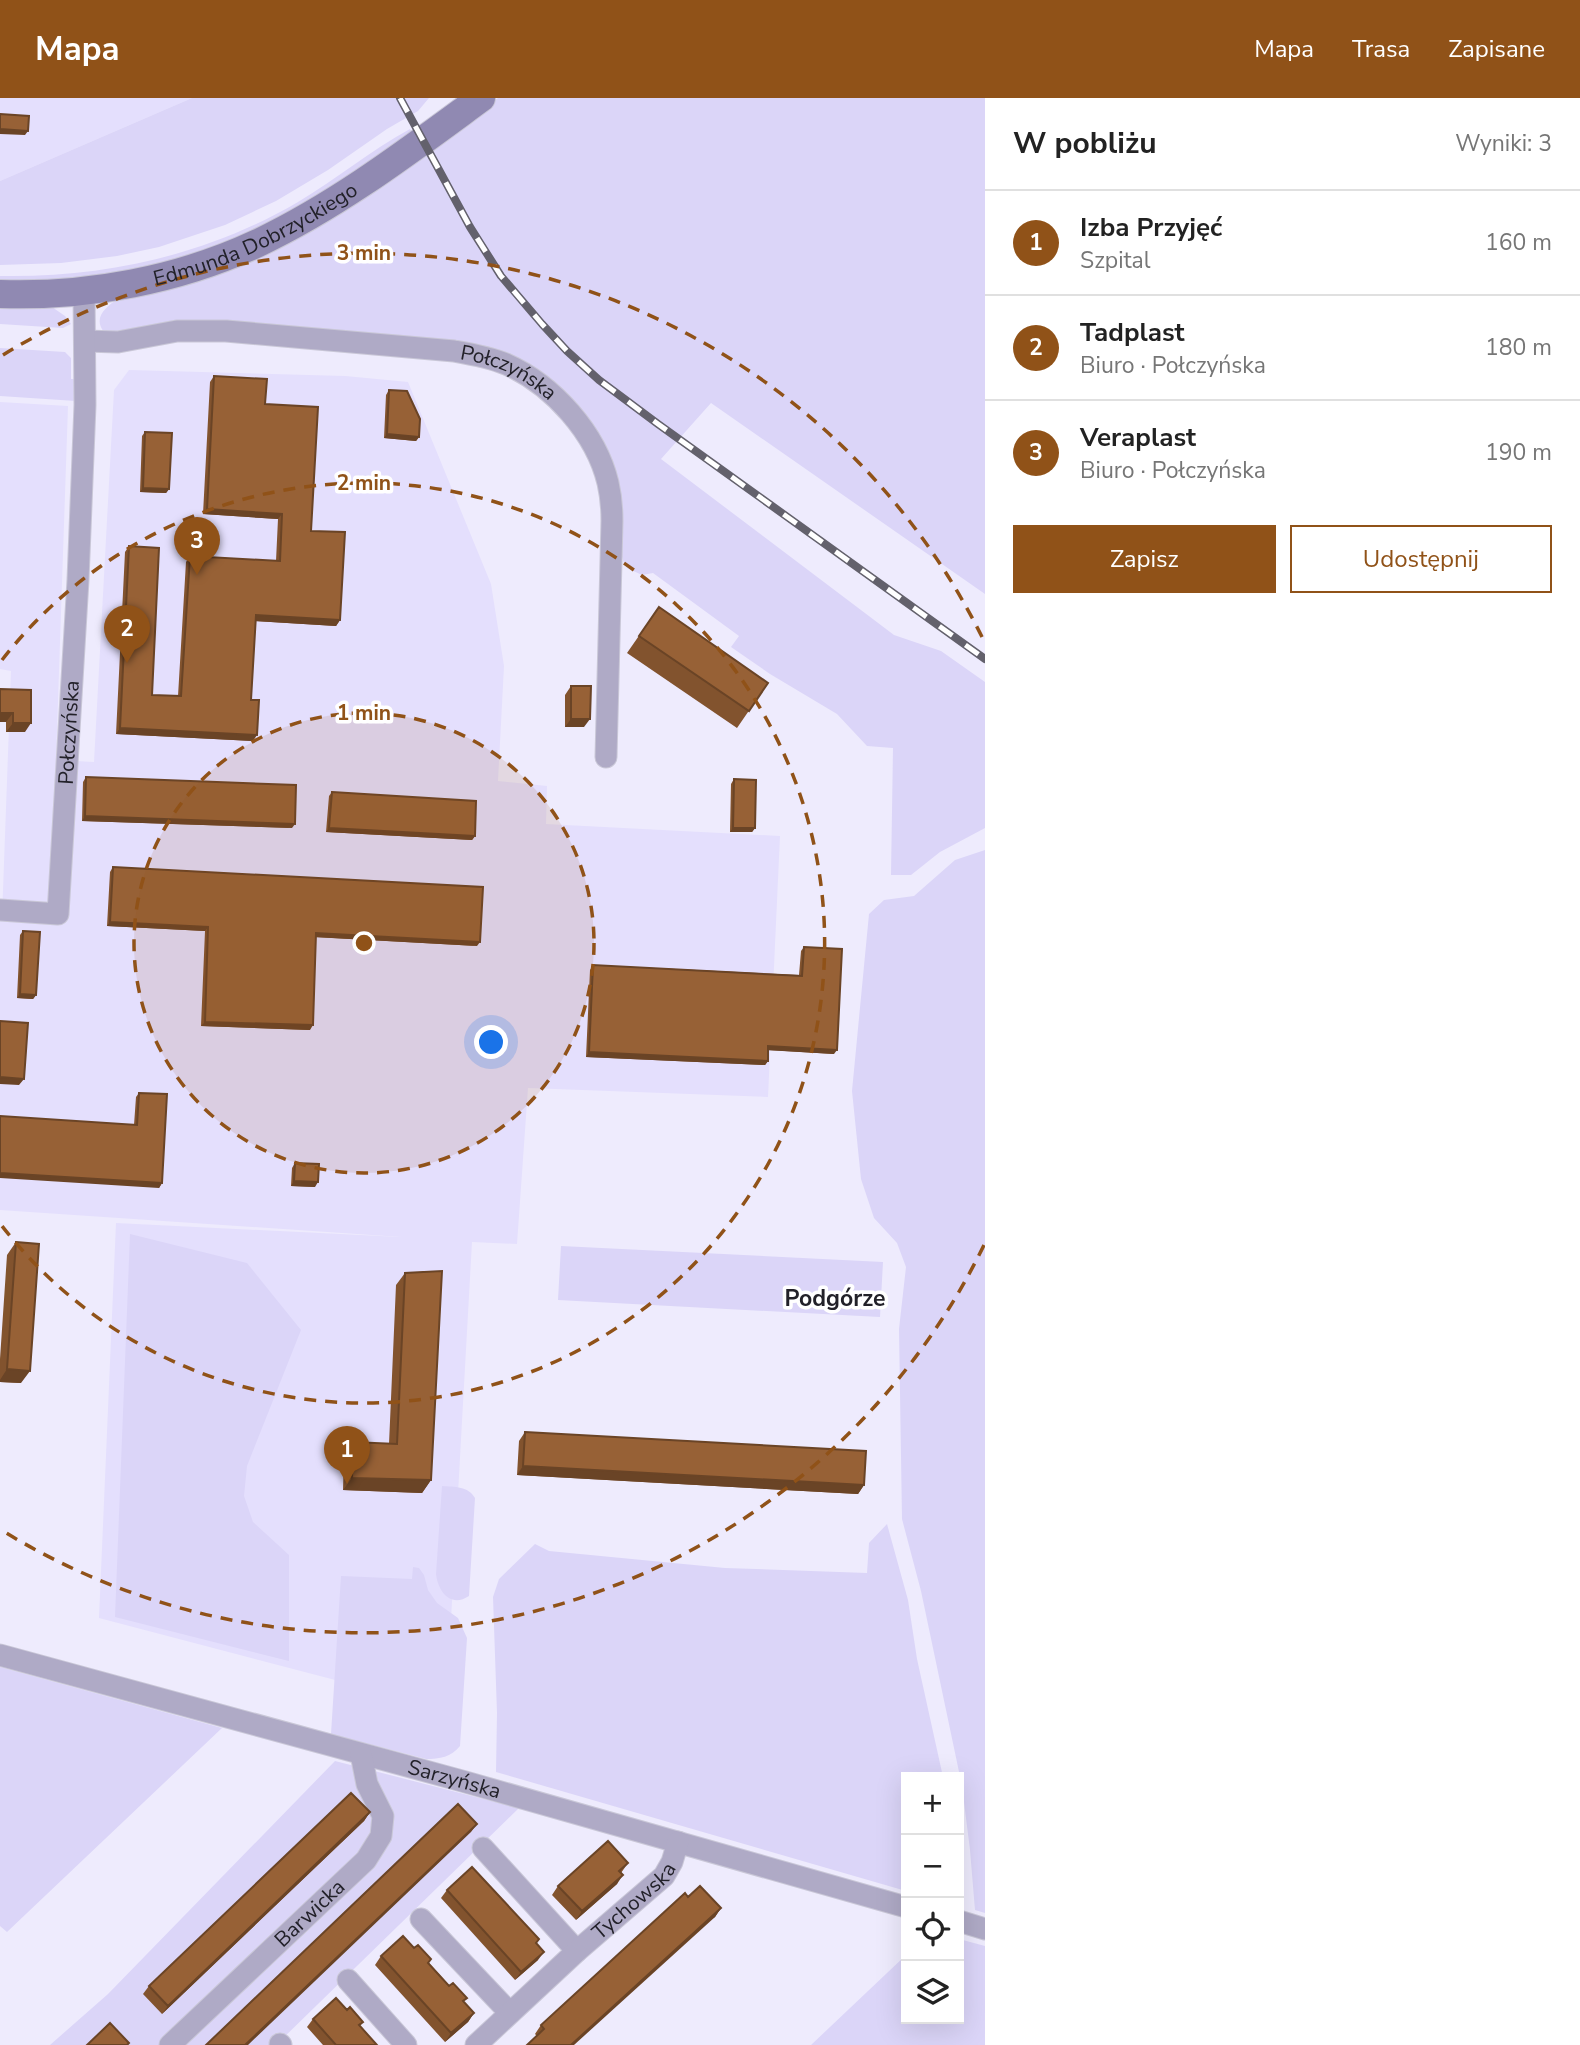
<!DOCTYPE html>
<html lang="pl">
<head>
<meta charset="utf-8">
<style>
  :root { --surface:#fff; --page:#f6f6f6; --text:#222; --muted:#767676; --line:#e0e0e0; --accent:#905218 }
  body { margin:0; font-family:"Nunito Sans",sans-serif; background:var(--page); color:var(--text) }
  .controls { position:absolute; right:21px; bottom:21px; display:grid; overflow:hidden; border-radius:0px; box-shadow:0 7px 28px #0002 }
  .controls button { width:63px; height:63px; display:grid; place-items:center; padding:0; border:0; border-bottom:2px solid var(--line); background:var(--surface); color:var(--text); font:35px sans-serif }
  .you { position:absolute; left:492px; top:945px; width:24px; height:24px; margin:-18px; border:5px solid #fff; border-radius:50%; background:#1a73e8; box-shadow:0 0 0 10px #1a73e833 }
  .badge { display:grid; place-items:center; width:46px; height:46px; border-radius:50%; background:var(--accent); color:#fff; font-size:23px; font-weight:700 }
  .pin { position:absolute; translate:-50% -58px; filter:drop-shadow(0 2px 4px #0008) }
  .pin::after { content:''; position:absolute; top:37px; width:24px; height:21px; background:inherit; clip-path:polygon(0 0,100% 0,50% 100%) }
  .list { margin:0; padding:0; list-style:none }
  h2 { display:flex; justify-content:space-between; align-items:center; height:91px; margin:0; padding:0 28px; font-size:30px }
  h2 small { font-size:23px; font-weight:400; color:var(--muted) }
  .list li { display:grid; grid-template-columns:46px 1fr auto; gap:21px; align-items:center; box-sizing:border-box; height:105px; padding:0 28px; border-top:2px solid var(--line) }
  .list b { display:block; font-size:26px; white-space:nowrap }
  .list p { margin:0; font-size:23px; white-space:nowrap; color:var(--muted) }
  .list em { font-size:23px; font-style:normal; color:var(--muted) }
  .actions { display:flex; gap:14px; padding:21px 28px }
  .actions a { flex:1; padding:16px 0; border:2px solid var(--accent); border-radius:0px; text-align:center; font-size:24px; color:var(--accent) }
  .actions .main { background:var(--accent); color:#fff }
  .icon { flex:none; width:38px; height:38px; fill:none; stroke:currentColor; stroke-width:2; stroke-linecap:round; stroke-linejoin:round }
  .map { position:relative; flex:none; width:985px; height:1947px; overflow:hidden }
  header { display:flex; align-items:center; gap:42px; box-sizing:border-box; height:98px; padding:0 35px; background:var(--accent); color:#fff }
  header strong { font-size:33px }
  nav { display:flex; gap:38px; margin-inline-start:auto; font-size:24px }
  main { display:flex }
  aside { flex:1; background:var(--surface) }
  .map>svg:first-child { display:block }
  .built { fill:#e4dffd }
  .green { fill:#dbd5f8 }
  .lines { fill:none; stroke-linecap:round; stroke-linejoin:round }
  .minor-casing { stroke:#c9c7d7; stroke-width:23 }
  .secondary-casing { stroke:#c9c7d7; stroke-width:30 }
  .minor { stroke:#afaac6; stroke-width:21 }
  .secondary { stroke:#9089b2; stroke-width:28 }
  .rail-casing { stroke:#63616c; stroke-width:8 }
  .rail { stroke:#fff; stroke-width:5; stroke-dasharray:16; stroke-linecap:butt }
  .wall { fill:#82532e }
  .shaded-wall { fill:#6a4426 }
  .building { fill:#976136; stroke:#6a4426; stroke-width:2 }
  .ring { fill:none; stroke:#905218; stroke-width:3.5; stroke-dasharray:12 9 }
  .labels { text-anchor:middle; stroke-width:7; stroke-linejoin:round; paint-order:stroke }
  .street-label { font-size:21px; fill:#222129; stroke:#fff }
  .neighbourhood-label { font-size:23px; font-weight:bold; fill:#222129; stroke:#fff }
  .centre { fill:#905218; stroke:#fff; stroke-width:3.5 }
  .ring-label { font-size:21px; text-anchor:middle; font-weight:bold; fill:#905218; stroke:#fff; stroke-width:7; stroke-linejoin:round; paint-order:stroke }
</style>
</head>
<body>
<header>
<strong>Mapa</strong>
<nav><a>Mapa</a><a>Trasa</a><a>Zapisane</a></nav>
</header>
<main>
<div class="map">
<svg width="985" height="1947" viewBox="0 0 985 1947">
  <rect width="100%" height="100%" fill="#eeebfd"/>
  <path class="built" d="M 0,0 L 192,0 L 0,83 Z
    M 129,272 L 345,278 L 408,284 L 491,486 L 504,568 L 498,683 L 547,688 L 546,726 L 780,738 L 768,999 L 528,990 L 517,1146 L 472,1144 L 446,1611 L 99,1520 L 116,1125 L 401,1139 L 0,1112 L 0,820 L 2,820 L 11,573 L 0,571 L 0,304 L 68,308 L 56,662 L 94,664 L 114,292 Z"/>
  <path class="green" d="M 192,0 L 429,0 L 418,13 L 387,31 L 328,72 L 276,103 L 225,127 L 159,149 L 117,158 L 61,165 L 0,167 L 0,83 Z
    M 498,0 L 985,0 L 985,496 L 711,305 L 661,361 L 894,537 L 941,553 L 985,584 L 985,730 L 940,754 L 911,777 L 891,777 L 893,650 L 867,648 L 837,616 L 770,576 L 731,549 L 739,538 L 653,475 L 642,477 L 627,470 C 614,451 624,416 620,392 C 617,372 606,351 596,334 C 579,301 541,268 506,255 C 466,240 422,240 380,236 C 322,231 264,227 206,222 L 176,222 L 108,235 L 105,235 C 92,221 105,209 118,201 L 358,101 Z
    M 410,31 L 413,36 L 338,88 L 232,145 L 121,177 L 0,186 L 0,178 C 104,180 208,157 298,104 C 337,81 371,52 410,31 Z
    M 0,206 L 52,209 L 65,218 L 71,226 L 63,230 L 0,226 Z
    M 0,250 L 65,254 L 71,260 L 71,281 L 77,281 L 76,303 L 0,298 Z
    M 985,752 L 985,1815 L 975,1812 L 970,1752 L 962,1688 L 921,1493 L 902,1421 L 899,1231 L 906,1169 L 897,1145 L 874,1120 L 861,1081 L 852,993 L 869,816 L 884,802 L 914,798 L 955,762 Z
    M 130,1136 L 247,1165 L 301,1232 L 247,1368 L 244,1398 L 253,1424 L 289,1457 L 289,1563 L 115,1519 Z
    M 561,1148 L 883,1164 L 880,1219 L 558,1202 Z
    M 442,1388 C 455,1389 468,1388 475,1400 L 469,1498 C 451,1510 438,1494 436,1476 Z
    M 887,1426 L 908,1502 L 917,1561 L 943,1679 L 906,1679 L 906,1793 L 496,1674 L 497,1615 L 493,1499 L 499,1481 L 535,1446 L 549,1453 L 725,1470 L 867,1475 L 869,1445 Z
    M 413,1469 L 419,1470 L 424,1477 L 428,1492 L 437,1505 L 458,1520 L 467,1540 L 460,1648 C 451,1659 440,1661 426,1661 L 331,1636 L 341,1478 L 412,1481 Z
    M 0,1569 L 222,1630 L 7,1834 L 0,1828 Z
    M 335,1663 L 519,1710 L 276,1947 L 50,1947 L 108,1896 Z
    M 959,1841 L 985,1848 L 985,1947 L 811,1947 L 906,1857 L 906,1921 L 959,1921 Z"/>
  <g class="lines">
    <g class="minor-casing">
      <g id="minor">
        <path id="s1" d="M 85,243 L 118,244 L 177,233 L 226,233 L 454,253 C 471,256 489,259 506,266 C 553,287 596,335 608,385 C 611,398 612,410 612,423 L 606,659"/>
        <path id="s2" d="M 0,812 L 58,816 L 78,482 L 85,307 L 84,193"/>
        <path id="s3" d="M 0,1557 L 462,1683 L 906,1809"/>
        <path d="M 483,1750 L 577,1853"/>
        <path d="M 421,1821 L 510,1915"/>
        <path d="M 959,1823 L 985,1831"/>
        <path d="M 348,1882 L 406,1947"/>
        <path d="M 280,1946 L 281,1947"/>
        <path id="s4" d="M 170,1947 L 366,1762 L 381,1738 L 383,1718 L 367,1686 L 361,1656"/>
        <path id="s5" d="M 476,1947 L 577,1853 L 664,1778 L 672,1764 L 678,1744"/>
      </g>
    </g>
    <g class="secondary-casing">
      <g id="secondary">
        <path id="s6" d="M 0,196 C 88,199 179,182 258,145 C 338,107 410,52 481,0"/>
      </g>
    </g>
    <use href="#minor" class="minor"/>
    <use href="#secondary" class="secondary"/>
    <g class="rail-casing">
      <path id="rail" d="M 400,0 L 470,129 L 501,178 L 542,226 L 567,253 L 599,282 L 658,326 L 985,561"/>
    </g>
    <use href="#rail" class="rail"/>
  </g>
  <path class="wall" d="M 214,278 L 265,306 L 311,433 L 340,522 L 336,528 L 255,523 L 251,602 L 253,643 L 116,636 L 125,454 L 129,448 L 152,597 L 178,598 L 186,464 L 190,458 L 276,463 L 278,421 L 203,416 L 210,284 Z
    M 389,292 L 419,339 L 416,343 L 384,340 L 386,297 Z
    M 145,334 L 169,391 L 166,395 L 140,394 L 142,338 Z
    M 659,509 L 768,585 L 737,630 L 627,555 Z
    M 571,588 L 584,629 L 565,629 L 565,597 Z
    M 0,591 L 25,634 L 6,634 L 6,624 L 0,624 Z
    M 86,679 L 292,730 L 82,723 L 83,684 Z
    M 734,681 L 755,730 L 752,734 L 730,734 L 731,686 Z
    M 332,694 L 475,738 L 472,742 L 326,734 L 329,698 Z
    M 113,769 L 477,848 L 315,839 L 310,932 L 201,928 L 205,833 L 107,828 L 110,774 Z
    M 23,833 L 36,897 L 33,901 L 17,900 L 20,837 Z
    M 804,849 L 834,956 L 768,952 L 768,963 L 765,967 L 586,959 L 590,872 L 593,867 L 799,877 L 801,853 Z
    M 139,995 L 162,1085 L 159,1090 L 134,1027 L 136,999 Z
    M 295,1065 L 315,1089 L 291,1088 L 292,1070 Z
    M 16,1144 L 21,1285 L 0,1284 L 0,1261 L 7,1157 Z
    M 405,1175 L 431,1382 L 422,1395 L 343,1392 L 344,1357 L 353,1344 L 389,1346 L 396,1187 Z
    M 525,1334 L 864,1387 L 858,1396 L 517,1377 L 519,1343 Z
    M 370,1714 L 364,1723 L 162,1916 L 143,1896 L 149,1888 Z
    M 628,1765 L 621,1775 L 617,1786 L 576,1822 L 552,1797 L 558,1788 Z
    M 447,1792 L 536,1845 L 538,1862 L 515,1882 L 441,1800 Z
    M 688,1799 L 721,1810 L 715,1819 L 537,1938 L 535,1936 L 541,1927 Z
    M 381,1858 L 429,1865 L 474,1915 L 468,1924 L 445,1944 L 375,1867 Z
    M 347,1912 L 363,1924 L 360,1928 L 377,1947 L 323,1947 L 307,1929 L 313,1921 Z"/>
  <path class="shaded-wall" d="M 0,31 L 28,33 L 25,37 L 0,36 Z
    M 387,336 L 419,339 L 416,343 L 384,340 Z
    M 143,390 L 169,391 L 166,395 L 140,394 Z
    M 207,411 L 282,416 L 278,421 L 203,416 Z
    M 256,517 L 340,522 L 336,528 L 252,523 Z
    M 0,615 L 13,615 L 6,624 L 0,624 Z
    M 571,621 L 590,621 L 584,629 L 565,629 Z
    M 13,625 L 31,625 L 25,634 L 6,634 Z
    M 120,630 L 257,637 L 253,643 L 116,636 Z
    M 85,718 L 295,726 L 292,730 L 82,723 Z
    M 329,730 L 475,738 L 472,742 L 326,734 Z
    M 733,730 L 755,730 L 752,734 L 730,734 Z
    M 110,824 L 208,829 L 205,833 L 107,828 Z
    M 316,835 L 480,844 L 477,848 L 313,839 Z
    M 20,896 L 36,897 L 33,901 L 17,900 Z
    M 205,924 L 313,927 L 310,932 L 201,928 Z
    M 768,948 L 837,952 L 834,956 L 765,952 Z
    M 589,954 L 768,963 L 765,967 L 586,959 Z
    M 0,979 L 24,981 L 19,987 L 0,986 Z
    M 0,1075 L 162,1085 L 159,1090 L 0,1080 Z
    M 294,1083 L 318,1084 L 315,1089 L 291,1088 Z
    M 7,1271 L 30,1273 L 21,1285 L 0,1284 L 0,1282 Z
    M 523,1368 L 864,1387 L 858,1396 L 517,1377 Z
    M 352,1380 L 431,1382 L 422,1395 L 343,1392 Z
    M 370,1714 L 364,1723 L 162,1916 L 168,1908 Z
    M 477,1726 L 471,1734 L 248,1947 L 245,1947 Z
    M 623,1777 L 617,1786 L 576,1822 L 582,1813 Z
    M 721,1810 L 715,1819 L 574,1947 L 571,1947 Z
    M 544,1854 L 538,1862 L 515,1882 L 521,1874 Z
    M 474,1915 L 468,1924 L 445,1944 L 451,1935 Z"/>
  <path class="building" d="M 0,16 L 29,18 L 28,33 L 0,31 Z
    M 214,278 L 267,281 L 265,306 L 318,309 L 311,433 L 345,434 L 340,522 L 256,517 L 251,602 L 259,602 L 257,637 L 120,630 L 129,448 L 159,450 L 152,597 L 181,598 L 190,458 L 280,463 L 282,416 L 207,411 Z
    M 389,292 L 407,293 L 420,321 L 419,339 L 387,336 Z
    M 145,334 L 172,335 L 169,391 L 143,390 Z
    M 659,509 L 768,585 L 749,613 L 639,538 Z
    M 571,588 L 591,588 L 590,621 L 571,621 Z
    M 0,591 L 31,592 L 31,625 L 13,625 L 13,615 L 0,615 Z
    M 86,679 L 296,687 L 295,726 L 85,718 Z
    M 734,681 L 756,682 L 755,730 L 733,730 Z
    M 332,694 L 476,703 L 475,738 L 329,730 Z
    M 113,769 L 483,789 L 480,844 L 316,835 L 313,927 L 205,924 L 208,829 L 110,824 Z
    M 23,833 L 40,834 L 36,897 L 20,896 Z
    M 804,849 L 842,851 L 837,952 L 768,948 L 768,963 L 589,954 L 593,867 L 802,878 Z
    M 0,923 L 28,925 L 24,981 L 0,979 Z
    M 139,995 L 167,996 L 162,1085 L 0,1075 L 0,1018 L 137,1027 Z
    M 295,1065 L 319,1066 L 318,1084 L 294,1083 Z
    M 16,1144 L 39,1146 L 30,1273 L 7,1271 Z
    M 442,1173 L 431,1382 L 352,1380 L 353,1344 L 397,1346 L 405,1175 Z
    M 525,1334 L 866,1353 L 864,1387 L 523,1368 Z
    M 351,1695 L 370,1714 L 168,1908 L 149,1888 Z
    M 458,1706 L 477,1726 L 245,1947 L 206,1947 Z
    M 608,1743 L 628,1765 L 619,1773 L 623,1777 L 582,1813 L 558,1788 Z
    M 472,1769 L 539,1841 L 536,1845 L 544,1854 L 521,1874 L 447,1792 Z
    M 700,1788 L 721,1810 L 571,1947 L 527,1947 L 544,1931 L 541,1927 L 685,1795 L 688,1799 Z
    M 403,1838 L 414,1850 L 418,1847 L 431,1861 L 428,1865 L 439,1877 L 449,1888 L 453,1885 L 467,1900 L 463,1903 L 474,1915 L 451,1935 L 381,1858 Z
    M 336,1900 L 347,1912 L 350,1909 L 363,1924 L 359,1927 L 377,1947 L 336,1947 L 313,1921 Z
    M 110,1925 L 129,1945 L 127,1947 L 87,1947 Z"/>
  <circle cx="364" cy="845" r="230" fill="#905218" fill-opacity=".12"/>
  <g class="ring">
    <circle cx="364" cy="845" r="230"/>
    <path d="M2 562A460 460 0 1 1 2 1128"/>
    <path d="M984 1147A690 690 0 0 1 3 1433M3 257A690 690 0 0 1 984 543"/>
  </g>
  <g class="labels">
    <g class="street-label">
      <text dy="7" stroke="none"><textPath href="#s6" startOffset="266">Edmunda Dobrzyckiego</textPath></text>
      <text dy="7" stroke="none"><textPath href="#s1" startOffset="430">Połczyńska</textPath></text>
      <text dy="7" stroke="none"><textPath href="#s2" startOffset="240">Połczyńska</textPath></text>
      <text dy="7" stroke="none"><textPath href="#s3" startOffset="471">Sarzyńska</textPath></text>
      <text dy="7" stroke="none"><textPath href="#s5" startOffset="214">Tychowska</textPath></text>
      <text dy="7" stroke="none"><textPath href="#s4" startOffset="192">Barwicka</textPath></text>
    </g>
    <g class="neighbourhood-label">
      <text x="835" y="1208">Podgórze</text>
    </g>
  </g>
  <circle cx="364" cy="845" r="10" class="centre"/>
  <g class="ring-label">
    <text x="364" y="162">3 min</text>
    <text x="364" y="392">2 min</text>
    <text x="364" y="622">1 min</text>
  </g>
</svg>
<div class="controls">
<button>+</button>
<button>−</button>
<button><svg class="icon" aria-label="locate" viewBox="0 0 24 24"><circle cx="12" cy="12" r="6"/><path d="M12 2v4M12 18v4M2 12h4M18 12h4"/></svg></button>
<button><svg class="icon" aria-label="layers" viewBox="0 0 24 24"><path d="M12 4l9 5-9 5-9-5zM3 14l9 5 9-5"/></svg></button>
</div>
<div class="you"></div>
<div class="pin badge" style="left:347px;top:1386px">1</div>
<div class="pin badge" style="left:127px;top:565px">2</div>
<div class="pin badge" style="left:197px;top:477px">3</div>
</div>
<aside>
<h2>W pobliżu<small>Wyniki: 3</small></h2>
<ul class="list">
<li><span class="badge">1</span><div><b>Izba Przyjęć</b><p>Szpital</p></div><em>160 m</em></li>
<li><span class="badge">2</span><div><b>Tadplast</b><p>Biuro · Połczyńska</p></div><em>180 m</em></li>
<li><span class="badge">3</span><div><b>Veraplast</b><p>Biuro · Połczyńska</p></div><em>190 m</em></li>
</ul>
<div class="actions"><a class="main">Zapisz</a><a>Udostępnij</a></div>
</aside>
</main>
</body>
</html>
